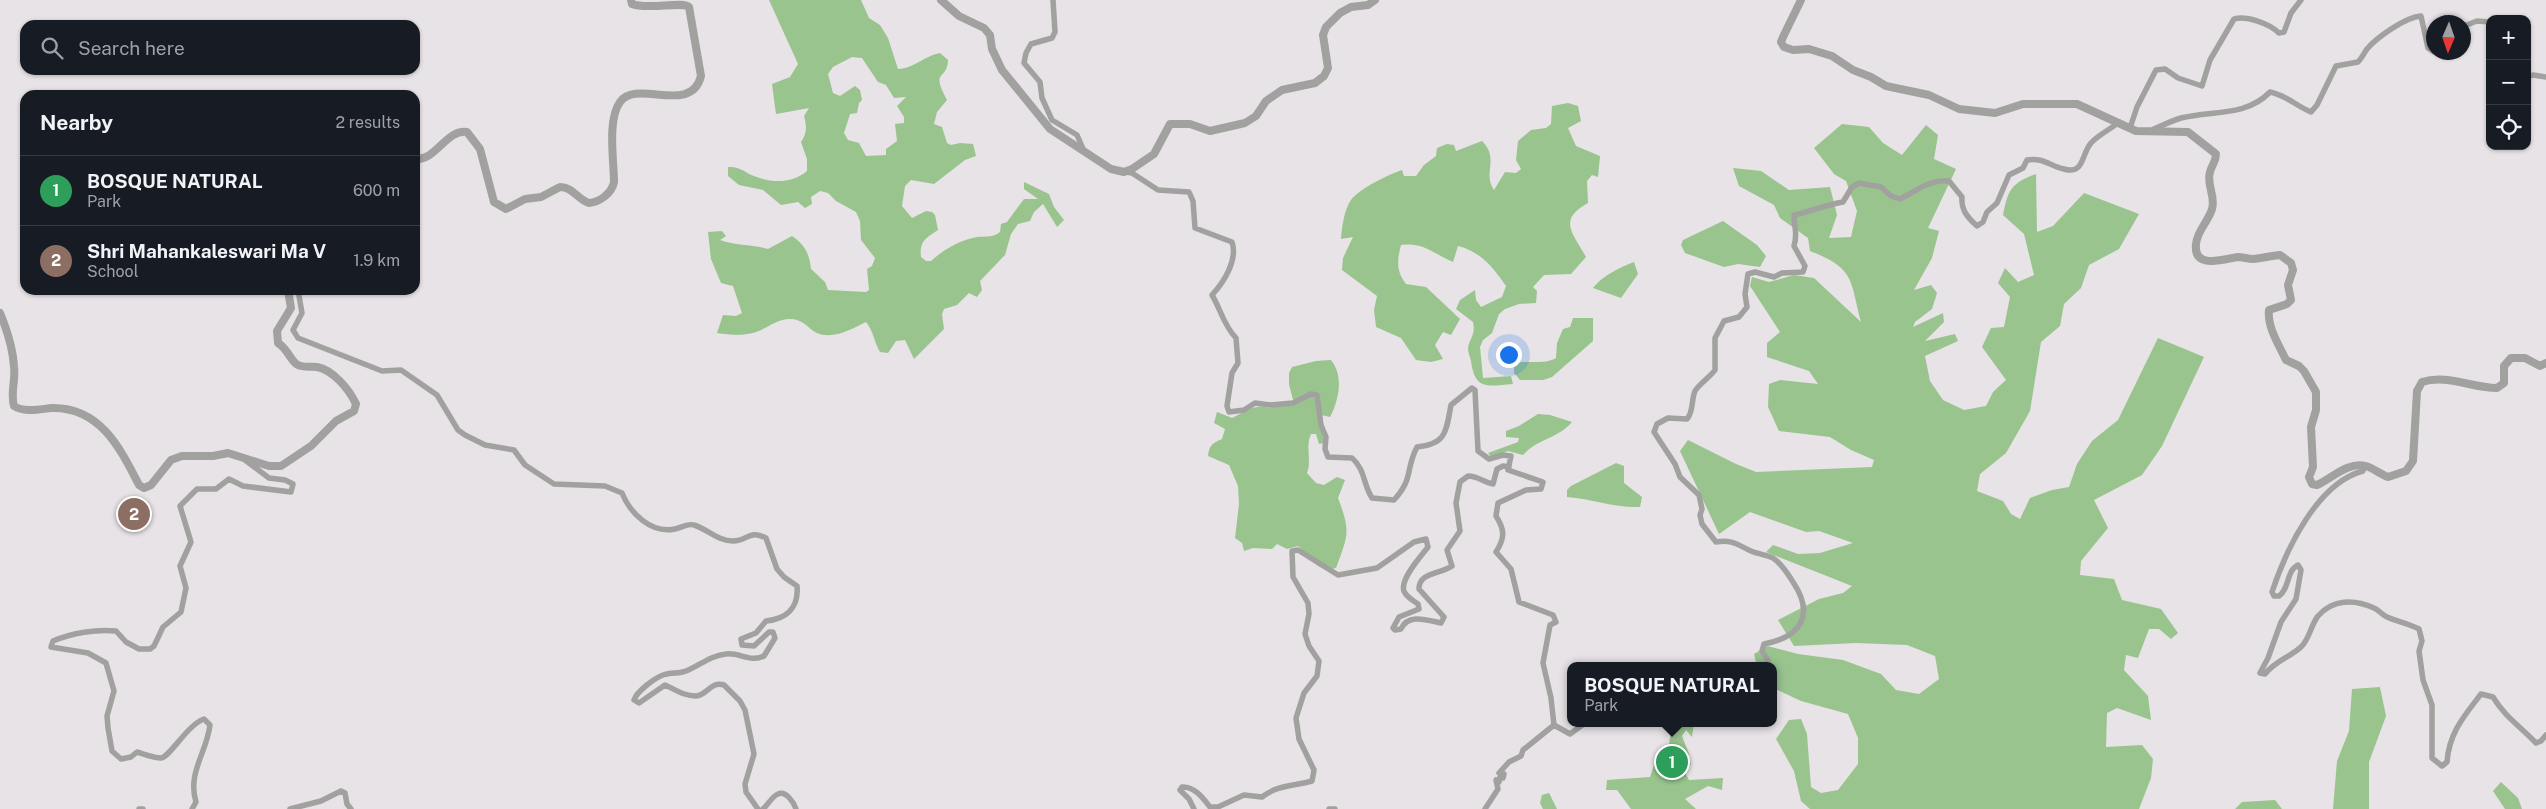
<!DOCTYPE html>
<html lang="en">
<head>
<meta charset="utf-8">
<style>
  :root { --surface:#171b24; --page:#20242c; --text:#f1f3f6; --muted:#9ea1a6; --line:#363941; --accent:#d93025 }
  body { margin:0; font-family:"Public Sans",sans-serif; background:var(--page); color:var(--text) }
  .controls { position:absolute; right:15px; top:15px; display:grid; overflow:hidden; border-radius:10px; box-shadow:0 1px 4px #0004 }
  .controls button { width:45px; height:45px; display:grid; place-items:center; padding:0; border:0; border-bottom:1px solid var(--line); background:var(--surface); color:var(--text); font:25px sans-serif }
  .compass { position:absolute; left:2426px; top:15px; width:45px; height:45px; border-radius:50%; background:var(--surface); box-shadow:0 1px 4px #0004; rotate:182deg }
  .you { position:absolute; left:1508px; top:354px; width:18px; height:18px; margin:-12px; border:4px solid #fff; border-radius:50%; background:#1a73e8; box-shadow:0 0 0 8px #1a73e833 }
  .badge { display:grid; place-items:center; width:32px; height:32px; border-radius:50%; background:var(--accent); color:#fff; font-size:16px; font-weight:700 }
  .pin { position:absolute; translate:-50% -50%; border:2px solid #fff; box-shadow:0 1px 5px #0006 }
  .popup { position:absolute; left:1567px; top:662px; width:210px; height:65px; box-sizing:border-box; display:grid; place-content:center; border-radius:10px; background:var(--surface); filter:drop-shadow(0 1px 4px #0005); font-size:16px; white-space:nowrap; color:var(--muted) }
  .popup b { font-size:19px; color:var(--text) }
  .popup::after { content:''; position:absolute; left:50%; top:100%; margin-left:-10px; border:10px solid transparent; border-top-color:var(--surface) }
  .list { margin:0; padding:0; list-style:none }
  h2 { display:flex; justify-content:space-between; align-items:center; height:65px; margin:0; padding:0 20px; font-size:21px }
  h2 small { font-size:16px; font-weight:400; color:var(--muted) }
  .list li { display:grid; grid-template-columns:32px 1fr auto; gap:15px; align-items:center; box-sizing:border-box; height:70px; padding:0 20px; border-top:1px solid var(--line) }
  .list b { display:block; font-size:19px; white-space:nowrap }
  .list p { margin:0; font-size:16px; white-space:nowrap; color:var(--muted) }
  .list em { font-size:16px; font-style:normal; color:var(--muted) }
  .icon { flex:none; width:28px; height:28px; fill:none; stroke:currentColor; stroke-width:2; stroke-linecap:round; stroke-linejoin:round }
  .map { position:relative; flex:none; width:2546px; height:809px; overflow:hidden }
  .search { position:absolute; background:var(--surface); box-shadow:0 1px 4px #0004; left:20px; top:20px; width:400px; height:55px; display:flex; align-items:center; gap:12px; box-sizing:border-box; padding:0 18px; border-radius:15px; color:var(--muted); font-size:19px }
  .panel { position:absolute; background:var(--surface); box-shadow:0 1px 4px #0004; left:20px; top:90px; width:400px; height:205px; border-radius:15px }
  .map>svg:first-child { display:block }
  .green { fill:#99c48e; fill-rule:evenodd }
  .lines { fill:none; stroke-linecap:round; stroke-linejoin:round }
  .minor { stroke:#a1a19f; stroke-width:5.5 }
  .tertiary { stroke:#a1a19f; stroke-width:8 }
</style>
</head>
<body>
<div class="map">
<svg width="2546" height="809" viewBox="0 0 2546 809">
  <rect width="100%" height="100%" fill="#e7e3e6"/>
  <path class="green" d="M 769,0 L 861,0 L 869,18 L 880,25 L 888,38 L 898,69 C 915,68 924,56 940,53 L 948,60 C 947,82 930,68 947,100 L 937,112 L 934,124 L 942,127 L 947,143 L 951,145 L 960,143 L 973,144 L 976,156 L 965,160 L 934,184 L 911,180 L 905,186 L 902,206 L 912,218 L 926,211 L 932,212 L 935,215 L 938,230 C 926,238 919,241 921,257 L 926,261 L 931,261 C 943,250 960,240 977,237 C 986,236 992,238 1000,232 L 1001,224 L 1007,222 L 1024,199 L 1038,199 L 1024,189 L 1024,182 L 1049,194 L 1054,207 L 1064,220 L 1057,227 L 1043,204 L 1034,212 L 1030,221 L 1018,224 L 1011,234 L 1005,255 L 980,281 L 982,290 L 977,297 L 969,293 L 957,305 L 944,309 L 942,314 L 944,329 L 914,359 L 905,340 L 896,341 L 888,353 L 880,352 C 874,342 874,332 866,322 C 852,329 831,341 815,332 C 805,325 801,318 788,319 C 778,320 771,325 763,329 C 748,337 733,335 717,333 L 723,315 L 736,316 L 742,313 L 733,286 L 721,283 L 711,259 L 708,232 L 722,231 L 726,236 L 720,240 C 736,246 752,244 768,249 L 792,236 C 805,245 809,253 811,269 L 825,282 L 828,290 L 866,292 L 869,290 L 867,269 L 872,266 L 875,258 L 861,240 L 860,221 L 856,212 L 836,201 L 828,193 L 820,191 L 811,197 L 812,204 L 805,208 L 798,202 L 781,205 L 763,190 L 739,185 L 728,176 L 728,167 C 740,166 744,172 754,176 C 771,183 792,184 807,171 L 807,159 L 801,142 C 807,133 807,127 804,116 L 809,108 L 776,114 L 772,84 L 790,77 L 798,64 ZM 852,57 L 862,58 L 878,82 L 886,85 L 894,98 L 906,97 L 897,106 L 904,117 L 904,123 L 895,124 L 897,141 L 886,149 L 886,155 L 866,156 L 859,143 L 848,140 L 844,133 L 850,114 L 857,113 L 859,103 L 862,100 L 860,90 L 855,86 L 840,96 L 833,93 L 828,74 L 833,67 Z
    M 1568,103 L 1578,106 L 1581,121 L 1568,128 L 1576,146 L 1600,156 L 1598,177 L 1592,175 L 1587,181 L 1588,203 C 1557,220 1573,233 1586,257 L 1571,274 L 1544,275 L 1533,287 L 1537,291 L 1536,303 L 1519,304 L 1505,309 L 1499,314 L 1492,333 L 1483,340 L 1480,347 L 1483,378 L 1511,376 L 1513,384 C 1488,386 1475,391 1471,361 C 1470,357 1468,352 1468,349 C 1469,338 1476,336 1473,322 L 1456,309 L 1460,300 L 1475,290 L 1476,300 L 1481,307 L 1502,297 L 1506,286 C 1493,267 1481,252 1458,246 L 1453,262 C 1432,253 1424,242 1401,245 C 1397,260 1396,271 1406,284 L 1426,287 L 1460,319 L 1451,335 L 1443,332 L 1435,345 L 1443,359 L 1431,362 L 1416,360 L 1401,338 L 1376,327 L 1374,310 L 1377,296 L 1342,270 L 1343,258 L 1353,237 L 1341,239 C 1342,227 1344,210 1351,200 C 1360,188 1388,175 1402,170 L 1404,176 L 1416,176 L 1424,165 L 1436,156 L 1437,148 L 1447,144 L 1454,145 L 1456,151 L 1482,141 C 1500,159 1482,173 1494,190 L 1505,172 L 1516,173 L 1521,169 L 1516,160 L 1518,141 L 1531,130 L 1546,128 L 1551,124 L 1552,106 Z
    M 1842,124 L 1869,127 L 1883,143 L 1902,155 L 1926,125 L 1938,135 L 1934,159 L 1956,169 L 1928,228 L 1939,231 L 1932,258 L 1914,290 L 1931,285 L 1937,293 L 1932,309 L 1915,322 L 1913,327 L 1943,313 L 1944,322 L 1925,341 L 1955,334 L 1958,341 L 1925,356 L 1930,381 L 1943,400 L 1964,410 L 1986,406 L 1993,392 L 2006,380 L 1982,347 L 1991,328 L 2004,327 L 2010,297 L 1998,283 L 2005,268 L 2018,282 L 2034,275 L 2024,234 L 2003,215 C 2008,190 2011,183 2036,174 L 2037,232 L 2053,226 L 2084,193 L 2139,214 L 2119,249 L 2089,265 L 2081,288 L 2064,304 L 2060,326 L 2041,342 L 2030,411 L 2006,453 L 1980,474 L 1977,491 L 2003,501 L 2011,514 L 2020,519 L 2030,498 L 2052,490 L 2069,487 L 2077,464 L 2092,441 L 2118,420 L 2158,338 L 2204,357 L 2162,446 L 2142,475 L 2094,500 L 2108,528 L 2081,561 L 2080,575 L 2114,579 L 2122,600 L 2161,609 L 2178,633 L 2171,639 L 2159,629 L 2149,629 L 2138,658 L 2126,655 L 2124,670 L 2148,696 L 2151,720 L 2117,708 L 2107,713 L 2106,747 L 2142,745 L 2153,759 L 2151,778 L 2139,809 L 1810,809 L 1801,801 L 1794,771 L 1776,739 L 1789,720 L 1801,719 L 1807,734 L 1811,787 L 1821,793 L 1838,790 L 1858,764 L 1858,738 L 1848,714 L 1801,701 L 1773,688 L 1773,666 L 1757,666 L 1754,654 L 1767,646 L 1798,654 L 1843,660 L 1881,674 L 1896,690 L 1919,694 L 1939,679 L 1935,656 L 1907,645 L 1856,643 L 1794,646 L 1778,620 L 1819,599 L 1843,593 L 1852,586 L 1766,552 L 1773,545 L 1798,554 L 1820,553 L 1853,543 L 1819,531 L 1806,532 L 1750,512 L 1719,534 L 1680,451 L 1688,440 L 1736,464 L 1756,472 L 1872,467 L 1874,460 L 1851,450 L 1830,437 L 1779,431 L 1768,407 L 1769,384 L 1780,380 L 1818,384 L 1809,371 L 1767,357 L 1767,343 L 1780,332 L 1750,286 L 1752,277 L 1769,282 L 1794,275 L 1814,278 L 1861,322 C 1850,280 1855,268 1810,251 L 1808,238 L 1780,218 L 1774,205 L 1739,186 L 1733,168 L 1761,171 L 1789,190 L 1830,187 L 1837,215 L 1829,238 L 1851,237 L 1857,211 L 1846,181 L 1834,174 L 1814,148 Z
    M 1723,221 L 1757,245 L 1766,256 L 1760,267 L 1738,264 L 1724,267 L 1685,253 L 1681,245 L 1683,240 Z
    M 1634,262 L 1638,274 L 1621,298 L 1593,288 C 1603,275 1619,268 1634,262 Z
    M 1573,318 L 1593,318 L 1593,341 L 1552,377 L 1543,380 L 1520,380 L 1514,373 L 1514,363 C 1528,360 1545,365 1556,358 L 1557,343 L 1563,329 L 1570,327 Z
    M 1331,360 C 1344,376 1339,400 1330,417 L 1321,415 L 1318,393 L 1293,400 L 1289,384 L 1289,373 L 1292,367 L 1316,361 Z
    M 1306,396 L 1316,397 L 1324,443 L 1319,444 L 1316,434 L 1311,434 C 1305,447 1312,460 1307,473 L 1316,483 L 1324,485 L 1337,477 L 1345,480 L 1338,498 C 1351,532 1348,535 1336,568 C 1316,573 1311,557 1298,546 L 1287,549 L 1277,544 L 1272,549 L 1253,548 L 1244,551 L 1242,543 L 1235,538 L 1239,504 L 1238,486 L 1229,465 L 1208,456 C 1209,446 1212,443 1222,439 L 1225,429 L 1214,423 L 1217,412 L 1232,418 C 1248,411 1252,404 1270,408 L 1278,404 L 1287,405 Z
    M 1538,414 L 1550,415 L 1572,422 C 1559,438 1537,439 1523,455 L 1508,451 L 1491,457 L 1488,453 L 1518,442 L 1519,438 L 1506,437 L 1506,431 L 1519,426 Z
    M 1616,463 L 1624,466 L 1624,483 L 1642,497 L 1640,507 C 1615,508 1592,499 1567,497 L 1567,490 L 1571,486 Z
    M 2380,687 L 2386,716 L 2369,762 L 2369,809 L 2333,809 L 2337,761 L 2349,731 L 2352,689 Z
    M 1676,723 L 1694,723 L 1692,737 L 1686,730 L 1682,736 L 1689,754 L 1687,761 L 1691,763 L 1690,766 L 1685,765 L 1682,767 L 1689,780 L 1723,778 L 1722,790 L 1708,786 L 1685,799 L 1696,809 L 1631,809 L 1617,790 L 1606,790 L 1607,780 L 1650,777 L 1655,762 L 1668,750 L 1671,732 Z
    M 2501,782 L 2518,798 L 2522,809 L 2505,809 L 2493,791 Z
    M 1549,793 L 1557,809 L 1543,809 L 1540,803 L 1542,795 Z
    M 2275,800 L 2282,809 L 2235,809 L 2242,802 Z"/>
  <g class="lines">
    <path class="minor" d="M 1053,0 L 1055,32 L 1052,38 L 1031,44 L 1026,53 L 1024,63 L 1040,82 L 1042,98 L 1052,120 L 1077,135 L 1084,151
      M 2464,26 L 2477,21 L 2490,22
      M 2527,77 L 2533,75 L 2546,77
      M 2130,128 L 2137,107 L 2156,70 L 2165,69 L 2178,78 L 2202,86 L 2210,60 L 2234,19 C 2246,15 2270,24 2279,33 L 2284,32 L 2291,13 L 2301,0
      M 2152,130 C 2161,126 2171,121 2181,118 C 2212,110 2246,117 2270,92 C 2286,95 2296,106 2311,112 L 2317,105 L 2336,66 L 2358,62 C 2362,58 2364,53 2367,49 C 2377,37 2406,17 2421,16 L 2428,48 L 2434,52
      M 1126,172 L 1132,173 L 1158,190 L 1189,192 L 1193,201 L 1195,228 L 1232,242 C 1238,260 1224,282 1212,295 C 1221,310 1224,326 1236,338 L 1238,363 L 1232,373 L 1227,406 L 1229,412 L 1244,410 L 1255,403 L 1270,405 L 1293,403 L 1311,394 L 1317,395 L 1321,425 L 1326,437 L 1325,449 L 1328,457 L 1352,458 C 1365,469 1363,484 1372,498 L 1394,500 C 1414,478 1405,470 1417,447 C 1447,444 1446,431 1451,405 L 1472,388 L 1475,390 L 1478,451 L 1489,459 L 1503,455 L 1511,456 L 1508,470 L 1543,482 L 1541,489 L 1526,490 L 1498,503 L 1496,516 C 1505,530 1505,538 1496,552 L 1511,569 L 1519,602 L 1553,615 L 1556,622 L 1550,625 L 1543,663 L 1551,698 L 1554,725 L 1523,750 L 1521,756 L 1509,762 L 1499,773 L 1504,774 L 1503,778 L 1500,777 L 1499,782 L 1496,780 L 1498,789 L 1485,809
      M 298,290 L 302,313 L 293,330 L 298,338 L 382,371 L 401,370 L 437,395 L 458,430 L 465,435 L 485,445 L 514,450 L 525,465 L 554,484 L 605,486 L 622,493 C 630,513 651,534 675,529 C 681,528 688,523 694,525 C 707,529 718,541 733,541 C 748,541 749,529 766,538 L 777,569 L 784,577 L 797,586 C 799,608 786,619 766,621 L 756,633 L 741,639 L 742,645 L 754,646 L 769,632 L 773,632 L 775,638 L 764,656 C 751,663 739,652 726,654 C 709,656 701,665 686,671 C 679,674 671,672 663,675 C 655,678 637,691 634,700 L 639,703 L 665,685 C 676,690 684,696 696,696 C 708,695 710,681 724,685 L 740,701 L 745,710 L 754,754 L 745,784 L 746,792 L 758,809
      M 2365,465 L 2363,471 C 2317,483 2286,550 2272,592 L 2274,596 L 2279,596 C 2290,588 2286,571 2298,565 L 2301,570 L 2296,599 L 2281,622 L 2268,658 L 2260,673 L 2265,674 C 2276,660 2291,657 2302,646 C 2310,637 2311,625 2318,616 C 2333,599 2354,599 2374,608 C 2379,610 2382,615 2387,617 C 2398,622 2408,623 2419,629 L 2422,641 L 2419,651 L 2423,680 L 2432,705 L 2432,758 L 2442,766 L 2447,762 C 2449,733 2464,716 2481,694 L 2493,697 C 2505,717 2520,726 2536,743 L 2541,741 L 2546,735
      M 1765,666 L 1768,660 L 1762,651 L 1764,644 C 1801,637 1815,615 1793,582 C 1788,574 1781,563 1773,558 C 1767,555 1758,554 1751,551 C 1738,545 1731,539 1716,542 L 1702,524 L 1700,515 L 1702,509 L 1699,495 L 1680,477 L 1675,464 L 1654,432 L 1657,424 L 1668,418 L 1687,419 C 1694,411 1691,400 1695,391 C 1699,384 1710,377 1715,370 L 1715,338 L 1724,321 L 1739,317 L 1747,307 L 1745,294 L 1748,274 L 1755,272 L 1774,277 L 1782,273 L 1803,272 L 1805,266 L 1794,246 C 1798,234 1794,227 1794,215 C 1811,211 1826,205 1843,202 L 1852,187 L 1859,183 L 1881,187 L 1891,196 L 1900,199 C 1917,191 1929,179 1949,181 L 1962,197 C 1961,210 1967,217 1977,226 L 1983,222 L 1987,212 L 1997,203 L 2009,175 L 2023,168 L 2027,160 C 2043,157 2050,166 2064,169 C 2084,175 2081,155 2091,143 C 2098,135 2111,129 2119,122
      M 1554,725 L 1570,734 L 1585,723
      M 139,809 L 143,809
      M 192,809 L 196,802 C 187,773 207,752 210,725 L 204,719 C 187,725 170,757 161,758 C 154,758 144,754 137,752 L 131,757 L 121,759 L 112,751 L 108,728 L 107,716 L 114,691 L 106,663 L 88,653 L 51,647 L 53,641 C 72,633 96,629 116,631 L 126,642 L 139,649 L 150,649 L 154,646 L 163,627 L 181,612 L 186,588 L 180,566 L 191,542 L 180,506 L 197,489 L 216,489 L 229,479 L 243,486 L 291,492 L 293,484 L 285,480 L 269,478 L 245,460
      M 290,809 L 321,801 L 341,791 L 345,793 L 347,804 L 351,809
      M 763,809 C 768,805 772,796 778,794 C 786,790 794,803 796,809
      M 1194,809 L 1189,799 L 1180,790 L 1182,787 C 1194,786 1203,798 1210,807 L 1218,807 L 1244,795 L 1262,797 C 1277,785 1295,786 1312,781 L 1314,770 L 1299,739 L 1296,718 L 1304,693 L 1317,676 L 1319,661 L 1309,646 L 1305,634 L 1309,614 L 1308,603 L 1293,577 L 1292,551 L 1298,550 L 1338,575 L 1377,568 L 1414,542 L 1426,539 L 1428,547 C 1421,556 1397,582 1405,593 C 1408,598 1414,601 1418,604 L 1419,609 L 1399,617 L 1393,628 L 1395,630 L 1401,629 C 1408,613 1427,620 1441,623 L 1444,617 L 1419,589 C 1419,572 1441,574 1452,566 L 1447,550 L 1460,531 L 1456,503 L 1460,482 L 1468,476 C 1478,476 1483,482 1493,484 L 1497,469 L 1503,466 L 1509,467
      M 1329,809 L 1335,809"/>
    <path class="tertiary" d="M 941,0 L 959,16 L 984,28 L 990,35 L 992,49 L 1002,70 L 1050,129 L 1111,169 L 1124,172 L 1132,169 L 1154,154 L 1170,124 L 1190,124 L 1210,131 L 1245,123 L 1256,116 L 1266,101 L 1282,90 L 1315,83 L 1324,76 L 1328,68 L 1323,35 L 1326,27 L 1340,13 L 1351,7 L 1368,5 L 1375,0
      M 1801,0 L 1783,37 L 1781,42 L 1784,47 L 1793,50 L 1809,49 L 1832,56 L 1853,70 L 1871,77 L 1886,86 L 1929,95 L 1959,109 L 1995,113 L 2023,104 L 2077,104 L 2136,131 L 2188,132 L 2216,154 C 2216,162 2212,164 2210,172 C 2206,185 2216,196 2212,209 C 2208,222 2197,231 2196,244 C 2193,270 2224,259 2238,257 C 2243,257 2248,259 2253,259 C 2262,258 2271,256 2280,255 L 2291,263 L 2293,270 L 2288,285 L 2291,300 L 2287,304 L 2269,310 C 2267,327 2279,345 2286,360 L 2299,366 L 2304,371 L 2316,392 L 2316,410 L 2311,427 L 2313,467 L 2309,477 L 2312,484 L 2317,485 C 2331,479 2348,461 2366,466 C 2373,468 2380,474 2388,477 L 2406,471 L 2413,461 L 2417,391 L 2422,382 C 2447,374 2472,388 2497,388 L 2504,383 L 2504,366 L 2511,358 L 2525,358 L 2540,366 L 2546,363
      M 415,159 C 436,161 446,129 467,132 L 480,149 L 494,202 L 506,209 L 525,199 L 541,197 L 560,187 C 573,187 577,199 589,203 C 600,202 612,193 614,182 C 614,161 607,120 620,102 C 636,78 691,116 701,76 L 689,7 C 683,1 647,10 632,4 L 631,0
      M 0,313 C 7,330 13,348 14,367 C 16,380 10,392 14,406 C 25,413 40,409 52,408 C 100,407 120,448 139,485 L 144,488 L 151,485 L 171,460 L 182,456 L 213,456 L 228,453 L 269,466 L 281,466 L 311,446 L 336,421 L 354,411 L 356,404 C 349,389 333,370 317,367 C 311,366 304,368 298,365 C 291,362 288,349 278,343 L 277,331 L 291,308 L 288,290"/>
  </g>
</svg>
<div class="controls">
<button>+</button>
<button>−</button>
<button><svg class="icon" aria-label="locate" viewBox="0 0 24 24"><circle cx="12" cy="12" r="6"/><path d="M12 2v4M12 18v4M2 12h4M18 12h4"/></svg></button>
</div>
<svg class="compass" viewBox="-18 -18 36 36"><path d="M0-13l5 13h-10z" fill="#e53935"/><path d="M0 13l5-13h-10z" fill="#9ea1a6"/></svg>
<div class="you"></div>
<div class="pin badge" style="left:1672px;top:762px;background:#2e9e5b">1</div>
<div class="popup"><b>BOSQUE NATURAL</b>Park</div>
<div class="pin badge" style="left:134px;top:514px;background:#8d6e63">2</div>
<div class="search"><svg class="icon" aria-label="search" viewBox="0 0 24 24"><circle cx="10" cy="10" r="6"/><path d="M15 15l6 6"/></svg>Search here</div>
<section class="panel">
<h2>Nearby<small>2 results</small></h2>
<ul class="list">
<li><span class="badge" style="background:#2e9e5b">1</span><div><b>BOSQUE NATURAL</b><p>Park</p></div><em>600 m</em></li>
<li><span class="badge" style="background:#8d6e63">2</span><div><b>Shri Mahankaleswari Ma V</b><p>School</p></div><em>1.9 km</em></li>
</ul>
</section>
</div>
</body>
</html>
